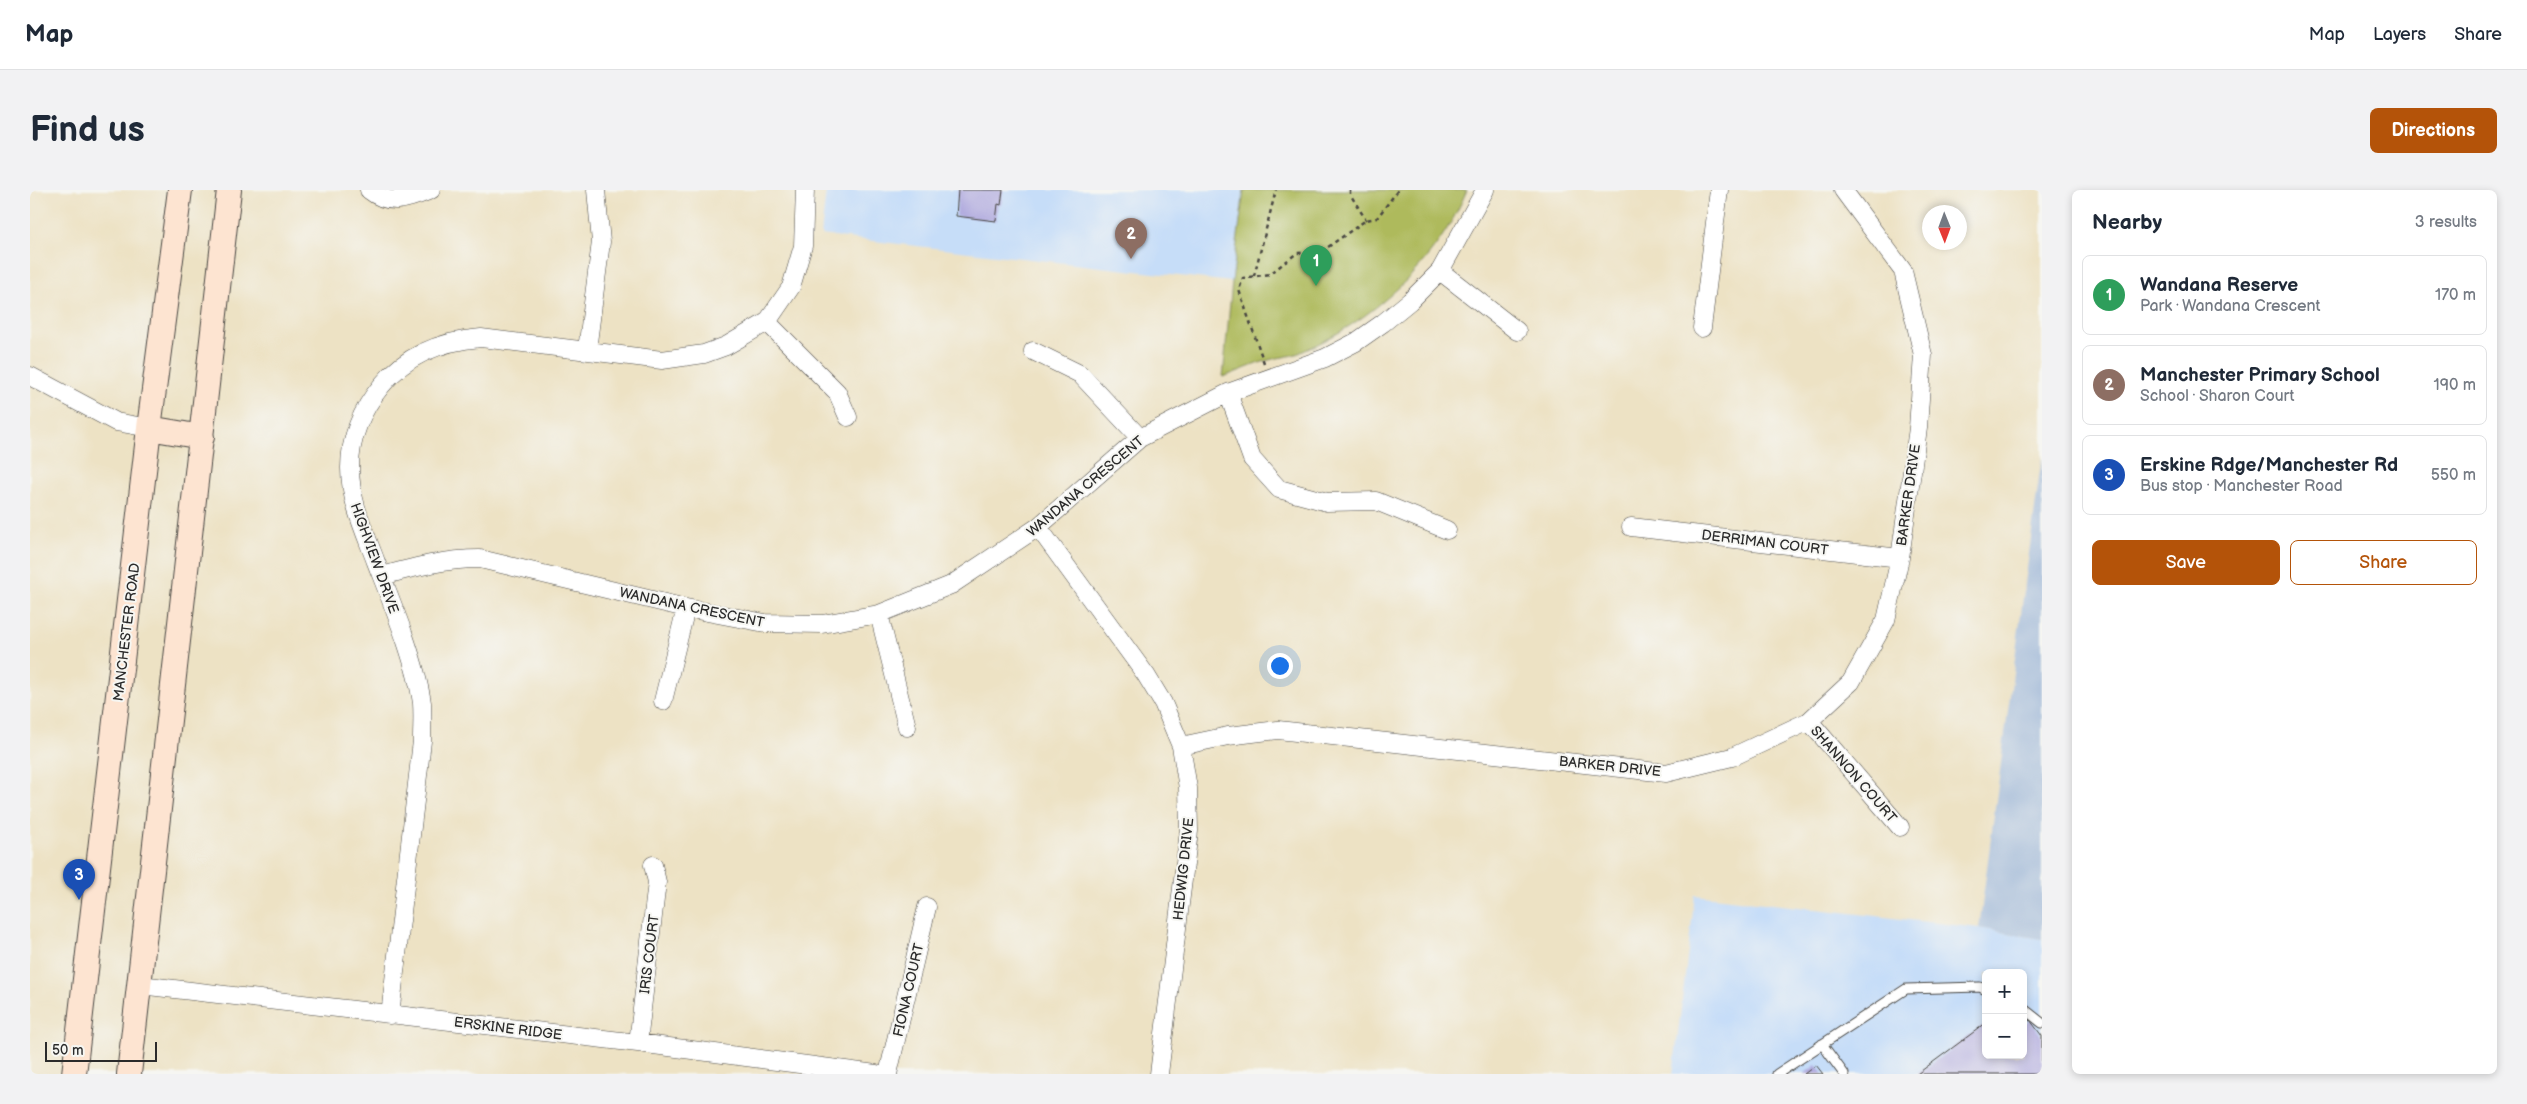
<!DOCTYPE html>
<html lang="en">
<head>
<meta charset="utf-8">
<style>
  :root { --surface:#fff; --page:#f2f2f3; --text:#1f2937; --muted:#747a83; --line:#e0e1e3; --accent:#b45309 }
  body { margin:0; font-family:"Balsamiq Sans",sans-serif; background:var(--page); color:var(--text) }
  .controls { position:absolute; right:15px; bottom:15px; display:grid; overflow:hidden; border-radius:8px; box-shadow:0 2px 8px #0003 }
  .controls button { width:45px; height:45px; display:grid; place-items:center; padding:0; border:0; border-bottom:1px solid var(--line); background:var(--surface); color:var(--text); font:25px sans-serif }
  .compass { position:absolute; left:1892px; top:15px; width:45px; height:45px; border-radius:50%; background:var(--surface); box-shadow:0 2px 8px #0003; rotate:179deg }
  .scale { position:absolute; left:15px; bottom:12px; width:112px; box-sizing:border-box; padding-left:5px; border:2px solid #2b2b2b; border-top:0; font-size:14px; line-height:18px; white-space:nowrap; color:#2b2b2b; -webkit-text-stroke:4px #f6f6f2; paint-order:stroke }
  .you { position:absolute; left:1249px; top:475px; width:18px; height:18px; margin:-12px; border:4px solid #fff; border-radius:50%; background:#1a73e8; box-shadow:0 0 0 8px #1a73e833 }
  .badge { display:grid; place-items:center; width:32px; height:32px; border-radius:50%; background:var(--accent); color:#fff; font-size:16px; font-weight:700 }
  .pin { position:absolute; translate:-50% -41px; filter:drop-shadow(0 1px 2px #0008) }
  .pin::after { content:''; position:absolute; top:26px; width:18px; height:15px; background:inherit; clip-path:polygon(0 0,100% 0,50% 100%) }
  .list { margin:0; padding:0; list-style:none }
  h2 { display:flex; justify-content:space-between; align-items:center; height:65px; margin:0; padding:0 20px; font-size:21px }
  h2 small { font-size:16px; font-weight:400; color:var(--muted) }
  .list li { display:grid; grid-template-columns:32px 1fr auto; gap:15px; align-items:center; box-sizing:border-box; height:80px; margin:0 10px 10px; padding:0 10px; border:1px solid var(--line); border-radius:8px }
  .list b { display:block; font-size:19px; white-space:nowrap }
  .list p { margin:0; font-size:16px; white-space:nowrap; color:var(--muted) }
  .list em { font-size:16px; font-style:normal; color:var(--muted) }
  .actions { display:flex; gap:10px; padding:15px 20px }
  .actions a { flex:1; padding:11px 0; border:1px solid var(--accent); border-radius:8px; text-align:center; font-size:18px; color:var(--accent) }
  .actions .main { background:var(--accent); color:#fff }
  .map { position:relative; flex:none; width:2012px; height:884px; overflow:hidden; border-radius:8px }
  header { display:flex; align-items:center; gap:30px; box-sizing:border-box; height:70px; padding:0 25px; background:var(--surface); border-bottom:1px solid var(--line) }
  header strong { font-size:24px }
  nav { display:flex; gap:28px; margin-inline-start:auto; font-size:18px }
  .intro { display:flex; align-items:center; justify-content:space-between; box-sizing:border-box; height:120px; padding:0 30px }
  h1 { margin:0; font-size:35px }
  .button { padding:12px 22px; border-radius:8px; background:var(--accent); color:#fff; font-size:18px; font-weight:700 }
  main { display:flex; gap:30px; padding:0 30px }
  aside { flex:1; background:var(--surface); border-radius:8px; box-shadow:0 2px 8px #0003 }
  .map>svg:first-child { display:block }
  .built { fill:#c6ddf8; fill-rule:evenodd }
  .industrial { fill:#b4c6dd }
  .green { fill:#aeba5c; stroke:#6c7244 }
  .building { fill:#b3addf }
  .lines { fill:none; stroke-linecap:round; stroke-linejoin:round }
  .lane-casing { stroke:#484642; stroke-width:11 }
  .street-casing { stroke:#484642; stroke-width:19 }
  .secondary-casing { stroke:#484642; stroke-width:26 }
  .path { stroke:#484642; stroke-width:2.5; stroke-dasharray:4 4; stroke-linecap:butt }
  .lane { stroke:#fff; stroke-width:9 }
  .street { stroke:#fff; stroke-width:18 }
  .secondary { stroke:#fde4d1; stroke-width:24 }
  .labels { text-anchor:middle; stroke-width:4; stroke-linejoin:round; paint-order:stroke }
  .street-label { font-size:14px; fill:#2b2b2b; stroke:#f6f6f2 }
</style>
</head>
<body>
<header>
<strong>Map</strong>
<nav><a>Map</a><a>Layers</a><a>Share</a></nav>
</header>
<div class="intro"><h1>Find us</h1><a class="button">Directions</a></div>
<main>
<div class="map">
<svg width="2012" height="884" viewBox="0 0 2012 884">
  <rect width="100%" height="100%" fill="#f6f6f2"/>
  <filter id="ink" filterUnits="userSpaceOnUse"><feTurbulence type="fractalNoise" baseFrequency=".02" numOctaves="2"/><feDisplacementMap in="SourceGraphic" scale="10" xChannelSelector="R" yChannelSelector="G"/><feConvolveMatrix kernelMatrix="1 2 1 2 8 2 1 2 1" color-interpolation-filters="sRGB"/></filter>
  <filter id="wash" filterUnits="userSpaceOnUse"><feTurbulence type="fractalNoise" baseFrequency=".0096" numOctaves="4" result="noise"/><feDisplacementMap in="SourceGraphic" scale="20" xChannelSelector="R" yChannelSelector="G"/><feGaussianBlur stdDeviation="1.12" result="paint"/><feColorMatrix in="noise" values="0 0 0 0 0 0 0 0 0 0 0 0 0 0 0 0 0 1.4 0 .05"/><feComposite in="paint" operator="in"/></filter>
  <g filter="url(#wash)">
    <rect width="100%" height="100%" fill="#ede2c4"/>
    <path class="built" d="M 796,0 L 1214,0 L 1202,92 L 791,45 Z
      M 1665,705 L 1949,738 L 2012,749 L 2012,884 L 1643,884 ZM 1956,783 L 1993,783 L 1993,865 L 1956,865 Z"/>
    <path class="industrial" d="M 2012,266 L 2012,749 L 1949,738 Z"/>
    <path class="green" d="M 1214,0 L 1437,0 C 1406,75 1342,131 1269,163 C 1259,167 1248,167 1239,170 C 1224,174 1208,182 1193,187 L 1202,92 Z"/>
    <g id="blocks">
      <path class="building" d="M 928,0 L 973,0 L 971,15 L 968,14 L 966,31 L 926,26 Z
        M 2000,830 L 2012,846 L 2012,884 L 1887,884 L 1956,833 L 1956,865 L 1993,865 L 1993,836 Z
        M 1786,875 L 1793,884 L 1774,884 Z"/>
    </g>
  </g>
  <g filter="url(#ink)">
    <use href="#blocks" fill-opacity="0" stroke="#484642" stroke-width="1"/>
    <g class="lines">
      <g class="lane-casing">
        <path id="lane" d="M 1993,818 L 2012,833
          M 1792,854 L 1814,884
          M 1747,884 L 1876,799 L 1950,797 L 1956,800"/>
      </g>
      <g class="street-casing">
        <path id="street" d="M 339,0 C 360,17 379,9 401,0
          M 1410,81 L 1487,141
          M 737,132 L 807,202 L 818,227
          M 1672,138 L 1689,0
          M 557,160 L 571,52 L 566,0
          M 1003,161 L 1050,184 L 1110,248
          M 0,186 L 86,232 L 119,238
          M 1198,203 L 1222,269 L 1249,299 L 1297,312 L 1346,311 L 1417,340
          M 1008,337 L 1116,485 L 1133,513 L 1151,556 L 1158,598 L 1159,641 L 1129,884
          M 1601,337 L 1870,368
          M 352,386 C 385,377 415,369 450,369 L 656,418 L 735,433 L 792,434 L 849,424 L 921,395 L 1008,337 L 1110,248 L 1198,203 L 1295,168 L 1326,152 L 1353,133 L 1380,111 L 1410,81 L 1455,0
          M 849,424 L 877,537
          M 633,511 L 656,418
          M 1779,531 L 1870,637
          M 1151,556 L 1198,546 L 1248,540 L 1636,583 L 1702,567 L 1779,531 L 1821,492 L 1856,430 L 1870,368 L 1888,238 L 1893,165 L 1873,81 L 1813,0
          M 110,795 L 608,853 L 846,884
          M 360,825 L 392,551 C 392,539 393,526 392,513 C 386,471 362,413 346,372 C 335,342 320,311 320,278 C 320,247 333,218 352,195 C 377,164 412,151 451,148 L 632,170 L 674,164 L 696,156 L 737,132 L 761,97 L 773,56 L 775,0
          M 608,853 L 627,692 L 623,675
          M 858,884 L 897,717"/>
      </g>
      <g class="secondary-casing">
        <path id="secondary" d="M 119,238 L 172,247
          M 44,884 L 119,238 L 150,0
          M 99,884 L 199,0"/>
      </g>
      <path class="path" d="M 1320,0 L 1320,4 L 1336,30
        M 1224,86 L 1246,0
        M 1234,173 L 1209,100 L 1213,88 L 1240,84 L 1267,63 L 1291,62 L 1336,30 L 1347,28 L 1368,0"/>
      <use href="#lane" class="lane"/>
      <use href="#street" class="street"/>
      <use href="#secondary" class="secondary"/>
    </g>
  </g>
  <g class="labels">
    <g class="street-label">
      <text transform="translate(1055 296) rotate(-40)" y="5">WANDANA CRESCENT</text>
      <text transform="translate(1878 305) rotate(-82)" y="5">BARKER DRIVE</text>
      <text transform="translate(1735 352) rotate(7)" y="5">DERRIMAN COURT</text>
      <text transform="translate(345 368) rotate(70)" y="5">HIGHVIEW DRIVE</text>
      <text transform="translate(662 417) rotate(12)" y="5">WANDANA CRESCENT</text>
      <text transform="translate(96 442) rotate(-83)" y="5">MANCHESTER ROAD</text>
      <text transform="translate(1580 576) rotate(6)" y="5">BARKER DRIVE</text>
      <text transform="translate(1824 584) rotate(49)" y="5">SHANNON COURT</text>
      <text transform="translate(1153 679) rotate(-84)" y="5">HEDWIG DRIVE</text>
      <text transform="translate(619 764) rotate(-83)" y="5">IRIS COURT</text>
      <text transform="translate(878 800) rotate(-77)" y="5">FIONA COURT</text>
      <text transform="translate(478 838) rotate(7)" y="5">ERSKINE RIDGE</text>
    </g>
  </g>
</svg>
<div class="controls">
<button>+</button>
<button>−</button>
</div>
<svg class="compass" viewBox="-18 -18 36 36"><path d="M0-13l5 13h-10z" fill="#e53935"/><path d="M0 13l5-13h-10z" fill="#747a83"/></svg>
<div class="scale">50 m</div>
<div class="you"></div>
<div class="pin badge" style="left:1286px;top:96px;background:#2e9e5b">1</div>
<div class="pin badge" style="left:1101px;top:69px;background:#8d6e63">2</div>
<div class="pin badge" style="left:49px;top:710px;background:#1a4fb4">3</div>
</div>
<aside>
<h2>Nearby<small>3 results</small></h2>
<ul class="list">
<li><span class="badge" style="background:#2e9e5b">1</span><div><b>Wandana Reserve</b><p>Park · Wandana Crescent</p></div><em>170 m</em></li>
<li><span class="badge" style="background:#8d6e63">2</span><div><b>Manchester Primary School</b><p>School · Sharon Court</p></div><em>190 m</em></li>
<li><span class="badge" style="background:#1a4fb4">3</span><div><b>Erskine Rdge/Manchester Rd</b><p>Bus stop · Manchester Road</p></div><em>550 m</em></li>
</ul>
<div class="actions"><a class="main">Save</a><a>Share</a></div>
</aside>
</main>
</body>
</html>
